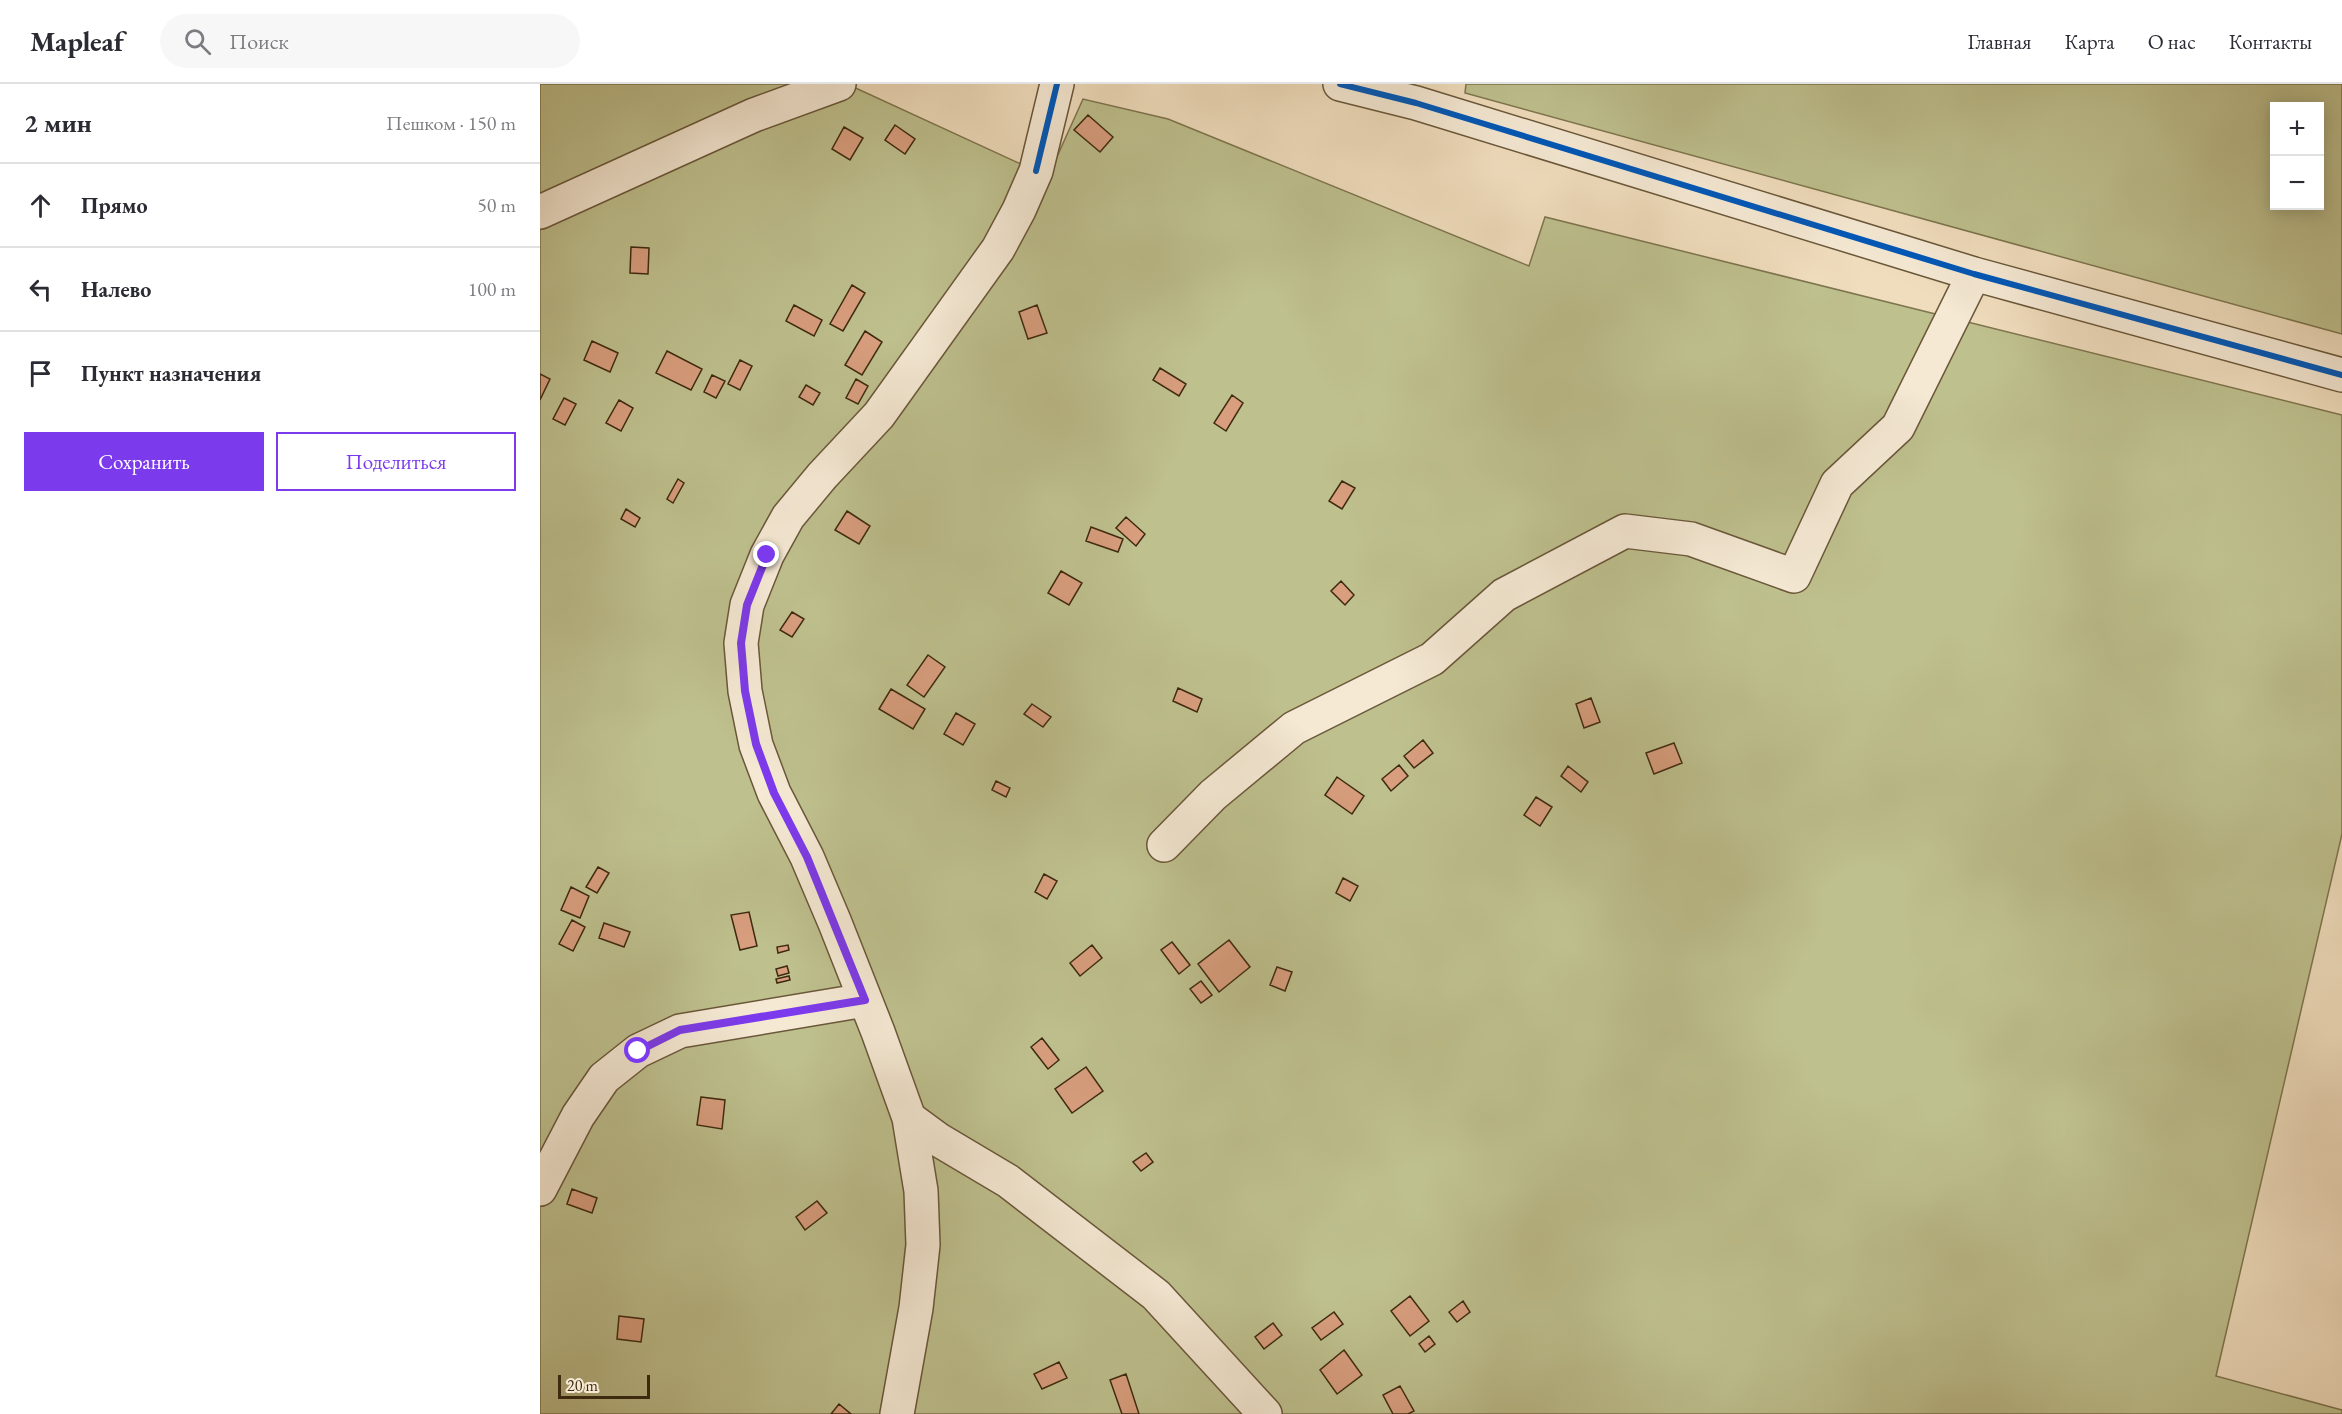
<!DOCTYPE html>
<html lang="ru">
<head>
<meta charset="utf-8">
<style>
  :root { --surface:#fff; --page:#f7f7f7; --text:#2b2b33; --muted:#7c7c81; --line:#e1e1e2; --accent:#7c3aed }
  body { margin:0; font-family:"EB Garamond",serif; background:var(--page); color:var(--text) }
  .controls { position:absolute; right:18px; top:18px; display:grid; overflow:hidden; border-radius:0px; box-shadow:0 3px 15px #0003 }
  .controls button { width:54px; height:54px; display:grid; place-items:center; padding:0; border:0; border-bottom:2px solid var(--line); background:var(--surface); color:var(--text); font:30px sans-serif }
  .scale { position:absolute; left:18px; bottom:15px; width:92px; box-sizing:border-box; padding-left:6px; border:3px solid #3e2a0f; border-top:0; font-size:16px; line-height:21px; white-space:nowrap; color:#3e2a0f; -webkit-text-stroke:4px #f5e9d4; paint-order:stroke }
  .stop { position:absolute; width:18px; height:18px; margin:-14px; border:4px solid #7c3aed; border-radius:50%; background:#fff }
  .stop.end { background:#7c3aed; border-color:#fff; box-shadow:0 2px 6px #0008 }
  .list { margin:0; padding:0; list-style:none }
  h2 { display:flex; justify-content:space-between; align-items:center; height:78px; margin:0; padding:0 24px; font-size:26px }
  h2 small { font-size:20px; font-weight:400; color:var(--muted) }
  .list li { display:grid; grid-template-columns:39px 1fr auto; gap:18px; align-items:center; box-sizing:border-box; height:84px; padding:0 24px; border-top:2px solid var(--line) }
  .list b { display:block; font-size:22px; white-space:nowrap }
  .list em { font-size:20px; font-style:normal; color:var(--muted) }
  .actions { display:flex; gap:12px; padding:18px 24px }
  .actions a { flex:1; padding:14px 0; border:2px solid var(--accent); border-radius:0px; text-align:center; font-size:21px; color:var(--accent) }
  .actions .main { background:var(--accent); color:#fff }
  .icon { flex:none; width:33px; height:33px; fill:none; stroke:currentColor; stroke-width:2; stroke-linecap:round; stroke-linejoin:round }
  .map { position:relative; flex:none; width:1802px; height:1330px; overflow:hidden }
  header { display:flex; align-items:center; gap:36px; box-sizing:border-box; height:84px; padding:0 30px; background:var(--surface); border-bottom:2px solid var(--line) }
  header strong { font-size:28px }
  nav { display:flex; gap:33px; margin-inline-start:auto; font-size:21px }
  .search { width:420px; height:54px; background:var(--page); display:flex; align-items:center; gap:15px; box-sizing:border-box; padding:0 21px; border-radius:33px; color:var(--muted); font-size:22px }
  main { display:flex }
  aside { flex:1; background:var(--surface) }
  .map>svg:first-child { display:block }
  .green { fill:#bec08e; stroke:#7e754e; stroke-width:1.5; fill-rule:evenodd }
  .building { fill:#d89e7e; stroke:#3e2a0f; stroke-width:1.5 }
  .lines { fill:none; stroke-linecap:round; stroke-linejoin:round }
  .minor-casing { stroke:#6a573a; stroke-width:36 }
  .minor { stroke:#f5e9d4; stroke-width:33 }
  .cycleway-casing { stroke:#f5e9d4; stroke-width:10 }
  .cycleway { stroke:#0057b8; stroke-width:6 }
  .route { stroke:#7c3aed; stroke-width:8 }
</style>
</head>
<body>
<header>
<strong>Mapleaf</strong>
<div class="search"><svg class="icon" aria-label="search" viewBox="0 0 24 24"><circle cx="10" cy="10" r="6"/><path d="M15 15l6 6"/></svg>Поиск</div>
<nav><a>Главная</a><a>Карта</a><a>О нас</a><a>Контакты</a></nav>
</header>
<main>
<aside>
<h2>2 мин<small>Пешком · 150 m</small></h2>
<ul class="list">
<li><svg class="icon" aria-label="ahead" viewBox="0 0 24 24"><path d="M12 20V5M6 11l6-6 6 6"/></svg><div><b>Прямо</b></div><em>50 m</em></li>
<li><svg class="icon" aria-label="left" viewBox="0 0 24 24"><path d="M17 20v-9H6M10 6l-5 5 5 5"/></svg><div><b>Налево</b></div><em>100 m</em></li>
<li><svg class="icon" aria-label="arrive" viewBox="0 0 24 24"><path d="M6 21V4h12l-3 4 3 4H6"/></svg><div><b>Пункт назначения</b></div></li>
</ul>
<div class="actions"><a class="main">Сохранить</a><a>Поделиться</a></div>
</aside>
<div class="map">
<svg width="1802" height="1330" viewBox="0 0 1802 1330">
  <rect width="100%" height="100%" fill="#f0ddbd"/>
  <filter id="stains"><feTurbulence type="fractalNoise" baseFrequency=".00333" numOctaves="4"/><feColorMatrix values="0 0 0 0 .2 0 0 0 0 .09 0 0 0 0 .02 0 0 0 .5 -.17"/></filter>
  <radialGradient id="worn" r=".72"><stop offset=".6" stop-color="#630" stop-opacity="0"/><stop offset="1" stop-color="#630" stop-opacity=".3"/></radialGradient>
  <path class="green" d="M 0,0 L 307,0 L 496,87 L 511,86 L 543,15 L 628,35 L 989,182 L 1005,133 L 1802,331 L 1802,750 L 1676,1292 L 1802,1326 L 1802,1330 L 0,1330 Z
    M 926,0 L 1802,0 L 1802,250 L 925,9 ZM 1734,22 L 1780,22 L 1780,122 L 1734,122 Z"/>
  <path class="building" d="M 548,31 L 573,53 L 560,68 L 534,46 Z
    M 355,41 L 375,55 L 365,70 L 345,56 Z
    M 304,43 L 323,54 L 310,76 L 292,65 Z
    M 91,163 L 109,164 L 108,190 L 90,189 Z
    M 312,201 L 325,209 L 303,247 L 290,240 Z
    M 254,221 L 282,236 L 274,252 L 246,237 Z
    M 497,221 L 507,249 L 488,255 L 479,228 Z
    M 325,247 L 342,258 L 322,291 L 305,281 Z
    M 52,257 L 78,269 L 70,288 L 44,276 Z
    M 127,267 L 162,285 L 151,306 L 116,289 Z
    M 200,276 L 212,282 L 200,306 L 188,300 Z
    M 620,284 L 646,300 L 639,312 L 613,296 Z
    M 0,290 L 10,295 L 0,316 Z
    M 172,291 L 185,297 L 176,314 L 164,308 Z
    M 316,295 L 328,302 L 318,320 L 306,314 Z
    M 266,301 L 280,309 L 273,321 L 259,313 Z
    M 692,311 L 703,319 L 686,347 L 674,339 Z
    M 24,314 L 36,320 L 25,341 L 13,335 Z
    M 79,316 L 93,324 L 81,347 L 66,339 Z
    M 138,395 L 144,399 L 133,419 L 127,415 Z
    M 802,397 L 815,404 L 802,425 L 789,417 Z
    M 86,425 L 100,434 L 95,443 L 81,435 Z
    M 307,427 L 330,442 L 319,460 L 295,446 Z
    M 586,433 L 605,450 L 596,462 L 576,444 Z
    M 551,443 L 583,455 L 578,468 L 546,457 Z
    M 521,487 L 542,499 L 529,521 L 508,509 Z
    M 801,497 L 814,511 L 805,521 L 791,507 Z
    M 252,528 L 264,535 L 252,553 L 240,546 Z
    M 388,571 L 405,583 L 384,613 L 367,601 Z
    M 638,604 L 662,615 L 657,628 L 633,617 Z
    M 351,605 L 385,625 L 373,645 L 339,625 Z
    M 1051,614 L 1060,638 L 1044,644 L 1036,620 Z
    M 492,620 L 511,633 L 503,643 L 484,630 Z
    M 416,629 L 435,640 L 423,661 L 404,650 Z
    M 883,656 L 893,669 L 874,684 L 864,672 Z
    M 1134,659 L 1142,679 L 1114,690 L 1106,669 Z
    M 859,681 L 868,692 L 851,707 L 842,695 Z
    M 1028,682 L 1048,698 L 1041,708 L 1021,692 Z
    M 797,693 L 824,712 L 812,730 L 785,711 Z
    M 456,697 L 470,704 L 466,713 L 452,706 Z
    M 996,713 L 1012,723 L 1000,742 L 984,731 Z
    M 58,783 L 69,789 L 57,809 L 46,803 Z
    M 504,790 L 517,797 L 507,815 L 495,808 Z
    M 803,794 L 818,802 L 810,817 L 796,809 Z
    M 31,803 L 49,812 L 40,834 L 21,826 Z
    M 209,828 L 217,862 L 200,866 L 191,831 Z
    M 32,836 L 45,843 L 33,867 L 19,860 Z
    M 64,839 L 90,848 L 84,863 L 59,854 Z
    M 689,856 L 710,883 L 679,908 L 658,880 Z
    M 632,858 L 650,881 L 639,890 L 621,866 Z
    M 248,861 L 249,866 L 238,869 L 237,863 Z
    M 552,861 L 562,874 L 540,892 L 530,879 Z
    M 247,882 L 249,889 L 238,892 L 236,885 Z
    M 737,883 L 752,888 L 745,907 L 730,901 Z
    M 249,892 L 250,896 L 237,899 L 236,895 Z
    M 661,897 L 672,911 L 661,919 L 650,905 Z
    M 502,954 L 519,976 L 508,985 L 491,963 Z
    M 546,983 L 563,1007 L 532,1029 L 515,1005 Z
    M 161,1013 L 185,1016 L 182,1045 L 157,1041 Z
    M 606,1069 L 613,1078 L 601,1087 L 593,1078 Z
    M 32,1105 L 57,1114 L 52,1129 L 27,1120 Z
    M 277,1117 L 287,1129 L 265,1146 L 256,1133 Z
    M 870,1212 L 889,1237 L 870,1252 L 851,1227 Z
    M 923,1217 L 930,1228 L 917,1238 L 909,1228 Z
    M 794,1228 L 803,1240 L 781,1256 L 772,1244 Z
    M 79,1232 L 104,1235 L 101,1258 L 77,1255 Z
    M 733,1239 L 742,1251 L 724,1265 L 715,1253 Z
    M 889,1252 L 895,1260 L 885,1268 L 879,1260 Z
    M 804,1266 L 822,1291 L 797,1310 L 780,1286 Z
    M 519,1278 L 527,1294 L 502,1305 L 494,1290 Z
    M 586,1290 L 599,1330 L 582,1330 L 570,1296 Z
    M 860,1302 L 874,1327 L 868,1330 L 853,1330 L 843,1311 Z
    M 299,1320 L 311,1330 L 291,1330 Z"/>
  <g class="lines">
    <g class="minor-casing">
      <path id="minor" d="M 800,0 L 876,19 L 1434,190 L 1802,291
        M 0,128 L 214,31 L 299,0
        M 624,761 L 673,711 L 754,644 L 892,575 L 964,511 L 1085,447 L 1151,455 L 1254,492 L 1297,400 L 1358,343 L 1434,190
        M 369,1034 L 399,1056 L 468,1097 L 616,1211 L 725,1330
        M 0,1105 L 38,1032 L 64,994 L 98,967 L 140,947 L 325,916
        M 357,1330 L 376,1224 L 383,1161 L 381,1107 L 369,1034 L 338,948 L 295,839 L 267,773 L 234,709 L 216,661 L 205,607 L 201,559 L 207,521 L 227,471 L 248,433 L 282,392 L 339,331 L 458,165 L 479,126 L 496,87 L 517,0"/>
    </g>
    <use href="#minor" class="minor"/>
    <g class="cycleway-casing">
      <path id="cycleway" d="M 800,0 L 876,19 L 1434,190 L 1802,291
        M 496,87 L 517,0"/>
    </g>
    <use href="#cycleway" class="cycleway"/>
  </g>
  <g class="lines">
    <path class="route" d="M 98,967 L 140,946 L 325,916 L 267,773 L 234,709 L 216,660 L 205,607 L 201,559 L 207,521 L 227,471"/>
  </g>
  <rect width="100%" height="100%" filter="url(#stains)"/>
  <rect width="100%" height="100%" fill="url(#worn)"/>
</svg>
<div class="controls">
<button>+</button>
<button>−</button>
</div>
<div class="scale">20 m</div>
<div class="stop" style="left:98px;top:967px"></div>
<div class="stop end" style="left:227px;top:471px"></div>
</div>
</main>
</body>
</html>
